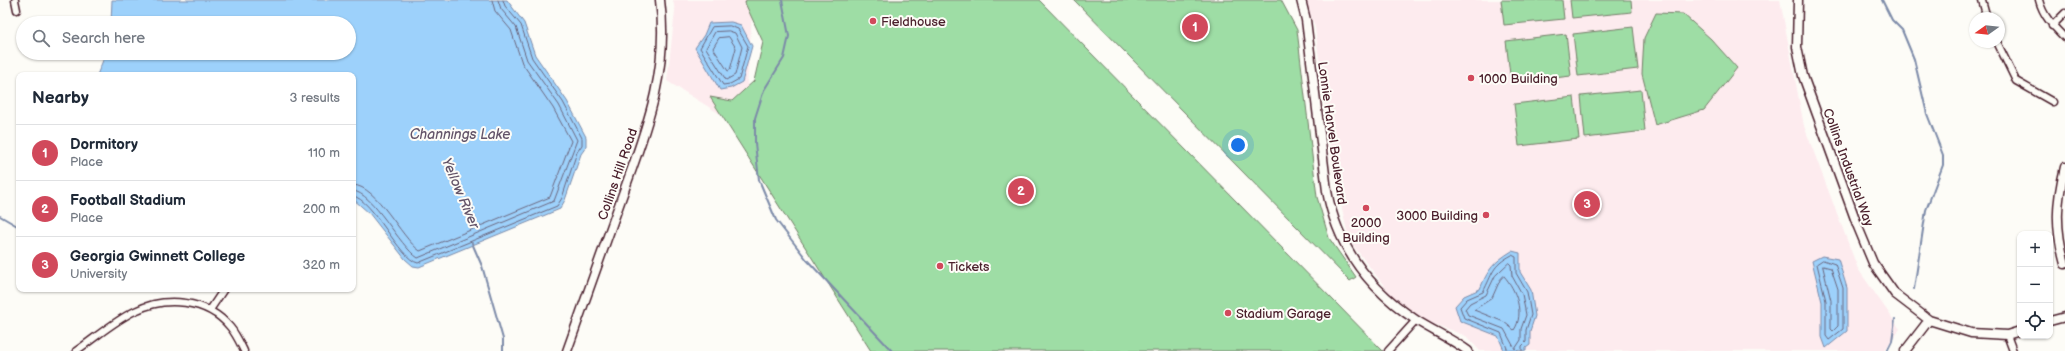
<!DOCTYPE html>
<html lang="en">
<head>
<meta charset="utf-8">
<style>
  :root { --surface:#fff; --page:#f6f6f7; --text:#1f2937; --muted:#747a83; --line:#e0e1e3; --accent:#d1495b }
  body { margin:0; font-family:"Balsamiq Sans",sans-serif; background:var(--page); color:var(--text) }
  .controls { position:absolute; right:12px; bottom:12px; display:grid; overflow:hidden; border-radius:8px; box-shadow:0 1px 3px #0004 }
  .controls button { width:36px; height:36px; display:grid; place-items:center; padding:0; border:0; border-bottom:1px solid var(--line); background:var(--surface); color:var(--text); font:20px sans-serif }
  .compass { position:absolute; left:1969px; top:12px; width:36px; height:36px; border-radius:50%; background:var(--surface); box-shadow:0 1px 3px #0004; rotate:255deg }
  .you { position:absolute; left:1238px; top:145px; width:14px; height:14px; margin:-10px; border:3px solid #fff; border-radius:50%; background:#1a73e8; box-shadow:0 0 0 6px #1a73e833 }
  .badge { display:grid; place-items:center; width:26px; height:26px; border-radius:50%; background:var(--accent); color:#fff; font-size:13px; font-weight:700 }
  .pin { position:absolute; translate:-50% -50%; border:2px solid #fff; box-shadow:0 1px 4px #0006 }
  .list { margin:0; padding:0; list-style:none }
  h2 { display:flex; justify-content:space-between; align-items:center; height:52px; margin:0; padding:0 16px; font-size:17px }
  h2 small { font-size:13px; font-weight:400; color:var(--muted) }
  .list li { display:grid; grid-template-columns:26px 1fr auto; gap:12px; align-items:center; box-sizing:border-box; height:56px; padding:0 16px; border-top:1px solid var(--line) }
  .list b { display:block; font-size:15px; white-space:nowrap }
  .list p { margin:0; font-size:13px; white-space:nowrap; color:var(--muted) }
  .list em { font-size:13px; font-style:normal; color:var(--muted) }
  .icon { flex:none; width:22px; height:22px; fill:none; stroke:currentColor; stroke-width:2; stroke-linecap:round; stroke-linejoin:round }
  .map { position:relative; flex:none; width:2065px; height:351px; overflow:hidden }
  .search { position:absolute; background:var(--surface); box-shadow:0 1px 3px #0004; left:16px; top:16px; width:340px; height:44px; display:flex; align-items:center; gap:10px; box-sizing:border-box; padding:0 14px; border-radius:22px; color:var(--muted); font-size:15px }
  .panel { position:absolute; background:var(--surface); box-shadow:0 1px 3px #0004; left:16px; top:72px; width:340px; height:220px; border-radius:8px }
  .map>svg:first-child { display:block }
  .built { fill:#fdebee }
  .green { fill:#9edda5; stroke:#747e68 }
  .water { fill:#9dd1fb; stroke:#7c8aa8 }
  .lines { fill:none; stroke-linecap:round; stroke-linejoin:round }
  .shore { stroke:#6b667e; stroke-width:1 }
  .stream { stroke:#7c8aa8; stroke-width:2 }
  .minor-casing { stroke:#4a1f2b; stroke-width:9 }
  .tertiary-casing { stroke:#4a1f2b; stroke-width:11 }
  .minor { stroke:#fdfcf7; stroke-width:6 }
  .tertiary { stroke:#fdfcf7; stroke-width:8 }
  .poi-dot { fill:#d1495b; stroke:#fdfcf7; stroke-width:1.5 }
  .labels { text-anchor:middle; stroke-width:4; stroke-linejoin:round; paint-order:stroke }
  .poi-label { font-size:13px; fill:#4a1f2b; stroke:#fdfcf7; text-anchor:start }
  .street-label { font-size:13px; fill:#4a1f2b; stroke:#fdfcf7 }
  .water-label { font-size:14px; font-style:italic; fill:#635469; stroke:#fdfcf7 }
</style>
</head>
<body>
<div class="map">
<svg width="2065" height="351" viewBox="0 0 2065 351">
  <rect width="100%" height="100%" fill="#fdfcf7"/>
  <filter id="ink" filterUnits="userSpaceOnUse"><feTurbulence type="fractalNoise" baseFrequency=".025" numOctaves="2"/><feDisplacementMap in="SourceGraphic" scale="8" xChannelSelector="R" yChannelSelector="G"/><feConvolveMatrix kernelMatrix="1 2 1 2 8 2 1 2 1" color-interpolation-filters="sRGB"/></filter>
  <g filter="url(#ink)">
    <path class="built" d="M 673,0 L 753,0 L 744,129 L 667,81 L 675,11 Z
      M 1305,0 L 1780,0 L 1804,126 L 1858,269 L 1900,329 L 1884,351 L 1480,351 L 1466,336 L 1405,313 L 1349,240 L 1333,168 L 1315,27 Z"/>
    <path class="green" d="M 746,0 L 1039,0 L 1383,351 L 871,351 L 710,97 L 732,101 L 754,81 L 763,42 L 745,3 Z
      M 1074,0 L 1281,0 L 1297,30 L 1317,197 L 1329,238 L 1356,277 L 1350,281 Z
      M 1501,0 L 1562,0 L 1564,19 L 1504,25 Z
      M 1570,0 L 1631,0 L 1632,12 L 1572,18 Z
      M 1656,13 L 1683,14 L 1711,39 L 1737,68 L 1704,110 L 1655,125 L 1642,74 L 1644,38 Z
      M 1633,27 L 1638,69 L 1578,76 L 1573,34 Z
      M 1566,34 L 1571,76 L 1511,83 L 1506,41 Z
      M 1641,90 L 1645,131 L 1585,138 L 1581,96 Z
      M 1574,97 L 1579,139 L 1519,146 L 1514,104 Z"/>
    <path class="water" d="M 112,0 L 507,0 L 524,23 L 535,55 L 567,101 L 586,137 L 586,147 L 581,154 L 565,200 L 560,209 L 419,267 L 413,266 L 405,259 L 369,213 L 353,199 L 353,75 L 97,75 L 106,53 L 349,53 L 349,23 L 111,23 Z
      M 731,22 L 741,25 L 752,46 L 742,82 L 731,88 L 720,90 L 695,48 L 704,35 L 709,23 Z
      M 1512,251 L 1520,253 L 1520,272 L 1531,290 L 1535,316 L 1530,331 L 1530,345 L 1526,348 L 1526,351 L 1504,350 L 1498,336 L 1460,321 L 1455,306 L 1464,296 L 1480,289 C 1488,269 1494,262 1512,251 Z
      M 1822,256 L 1838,259 L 1847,288 L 1847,331 L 1826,348 L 1822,337 L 1822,302 L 1812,261 Z"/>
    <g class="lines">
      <path class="shore" d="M 730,26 L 738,29 L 748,46 L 739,79 L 730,84 L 723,85 L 700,48 L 712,27 Z
        M 729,31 L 735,33 L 742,47 L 735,75 L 726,80 L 706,48 L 715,32 Z
        M 729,37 L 736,48 L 730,70 L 728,71 L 713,48 L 719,38 Z
        M 353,185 C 378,186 400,237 420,251 L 550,197 L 571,141 L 553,108 L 522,63 L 511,30 L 495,11 L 492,0
        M 353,191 C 373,192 399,246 418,258 L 554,201 L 577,140 L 559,105 L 527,60 L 516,27 L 501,9 L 498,0
        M 353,196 C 373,199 399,259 418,263 L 557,206 L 562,198 L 577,152 L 582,145 L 582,138 L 563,102 L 532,58 L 521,25 L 505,6 L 503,0
        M 1823,260 L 1835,264 L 1843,288 L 1843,329 L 1829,340 L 1826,336 L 1826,301 L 1817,264 Z
        M 1509,263 L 1511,265 L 1512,276 L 1522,294 L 1526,315 L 1521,329 L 1521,340 L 1515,349 L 1504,329 L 1468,315 L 1465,309 L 1470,303 L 1486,295 L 1495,276 Z
        M 1823,266 L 1831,268 L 1838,289 L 1838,326 L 1833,331 L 1831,329 L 1831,301 Z
        M 1504,276 C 1516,289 1525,314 1514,330 L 1504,322 L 1474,310 L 1492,298 L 1500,280 Z
        M 1508,351 L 1501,333 L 1464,318 L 1460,307 L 1467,299 L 1483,292 C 1493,274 1491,266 1512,255 L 1516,257 L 1516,273 L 1527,292 L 1531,315 L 1526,330 L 1526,342 L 1522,346 L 1522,351"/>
      <path class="stream" d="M 782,0 L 789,36 L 784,58 L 764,90 L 755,118 L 755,143 L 759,180 L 776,220 L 807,260 L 892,351
        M 1882,0 L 1892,20 L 1902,30 L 1914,59 L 1927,114 L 1943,155 L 1943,165 L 1926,210 L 1914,289
        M 0,216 L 19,227
        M 472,243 L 482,266 L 503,339 L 503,351
        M 1887,351 L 1892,341 L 1895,319"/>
      <g class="minor-casing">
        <path id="minor" d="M 15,0 L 17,10
          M 1982,0 L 1987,18
          M 2039,0 C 2043,16 2053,26 2065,38
          M 2052,26 L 2065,13
          M 1997,42 L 2016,81 L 2053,102
          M 210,310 L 224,289
          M 2007,335 L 2013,351
          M 76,351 C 95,338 114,321 135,311 C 165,296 207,299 230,327 C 236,334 240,343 244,351
          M 1388,351 L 1416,320"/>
      </g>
      <g class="tertiary-casing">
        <path id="tertiary" d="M 1301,0 L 1306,20 L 1327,191 C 1337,246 1369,289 1416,320 C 1433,331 1452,339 1468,351
          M 1798,0 L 1797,47 L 1803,76 L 1858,227 L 1873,263 L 1895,294 L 1929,320 L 1971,333 L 2007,335 L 2020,331
          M 2065,167 C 2056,204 2055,227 2065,264
          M 2050,321 L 2065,317
          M 567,351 C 584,302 602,254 619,205 C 643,137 670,75 660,0
          M 1905,351 L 1929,320"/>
      </g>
      <use href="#minor" class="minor"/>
      <use href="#tertiary" class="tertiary"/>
    </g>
  </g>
  <g class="poi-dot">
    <circle cx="873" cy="21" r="4"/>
    <circle cx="1471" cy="78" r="4"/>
    <circle cx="1366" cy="208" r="4"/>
    <circle cx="1486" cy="215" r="4"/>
    <circle cx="940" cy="266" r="4"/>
    <circle cx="1228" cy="313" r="4"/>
  </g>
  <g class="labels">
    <g class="poi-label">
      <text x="881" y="26">Fieldhouse</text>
      <text x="1479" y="83">1000 Building</text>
      <text x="1478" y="220" text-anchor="end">3000 Building</text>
      <text x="1366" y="227" text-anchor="middle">2000<tspan x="1366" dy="15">Building</tspan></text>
      <text x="948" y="271">Tickets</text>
      <text x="1236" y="318">Stadium Garage</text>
    </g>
    <g class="street-label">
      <text transform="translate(1333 133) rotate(82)" y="5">Lonnie Harvel Boulevard</text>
      <text transform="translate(1849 167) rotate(70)" y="5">Collins Industrial Way</text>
      <text transform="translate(617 174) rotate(-71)" y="5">Collins Hill Road</text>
    </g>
    <g class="water-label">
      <text x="460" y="139">Channings Lake</text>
      <text transform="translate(461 193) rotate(67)" y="5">Yellow River</text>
    </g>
  </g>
</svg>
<div class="controls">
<button>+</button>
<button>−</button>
<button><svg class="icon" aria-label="locate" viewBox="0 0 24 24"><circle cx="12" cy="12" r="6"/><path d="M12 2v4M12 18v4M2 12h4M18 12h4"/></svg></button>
</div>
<svg class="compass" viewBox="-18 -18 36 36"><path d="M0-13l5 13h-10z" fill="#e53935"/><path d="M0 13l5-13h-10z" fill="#747a83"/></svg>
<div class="you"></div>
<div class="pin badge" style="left:1195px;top:27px">1</div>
<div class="pin badge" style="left:1021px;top:191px">2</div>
<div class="pin badge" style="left:1587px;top:204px">3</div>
<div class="search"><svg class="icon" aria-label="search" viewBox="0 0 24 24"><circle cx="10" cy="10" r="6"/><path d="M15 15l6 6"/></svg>Search here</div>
<section class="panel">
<h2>Nearby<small>3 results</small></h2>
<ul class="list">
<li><span class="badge">1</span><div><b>Dormitory</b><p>Place</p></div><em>110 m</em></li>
<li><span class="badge">2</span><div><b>Football Stadium</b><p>Place</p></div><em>200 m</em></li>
<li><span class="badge">3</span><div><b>Georgia Gwinnett College</b><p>University</p></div><em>320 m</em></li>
</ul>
</section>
</div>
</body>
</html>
